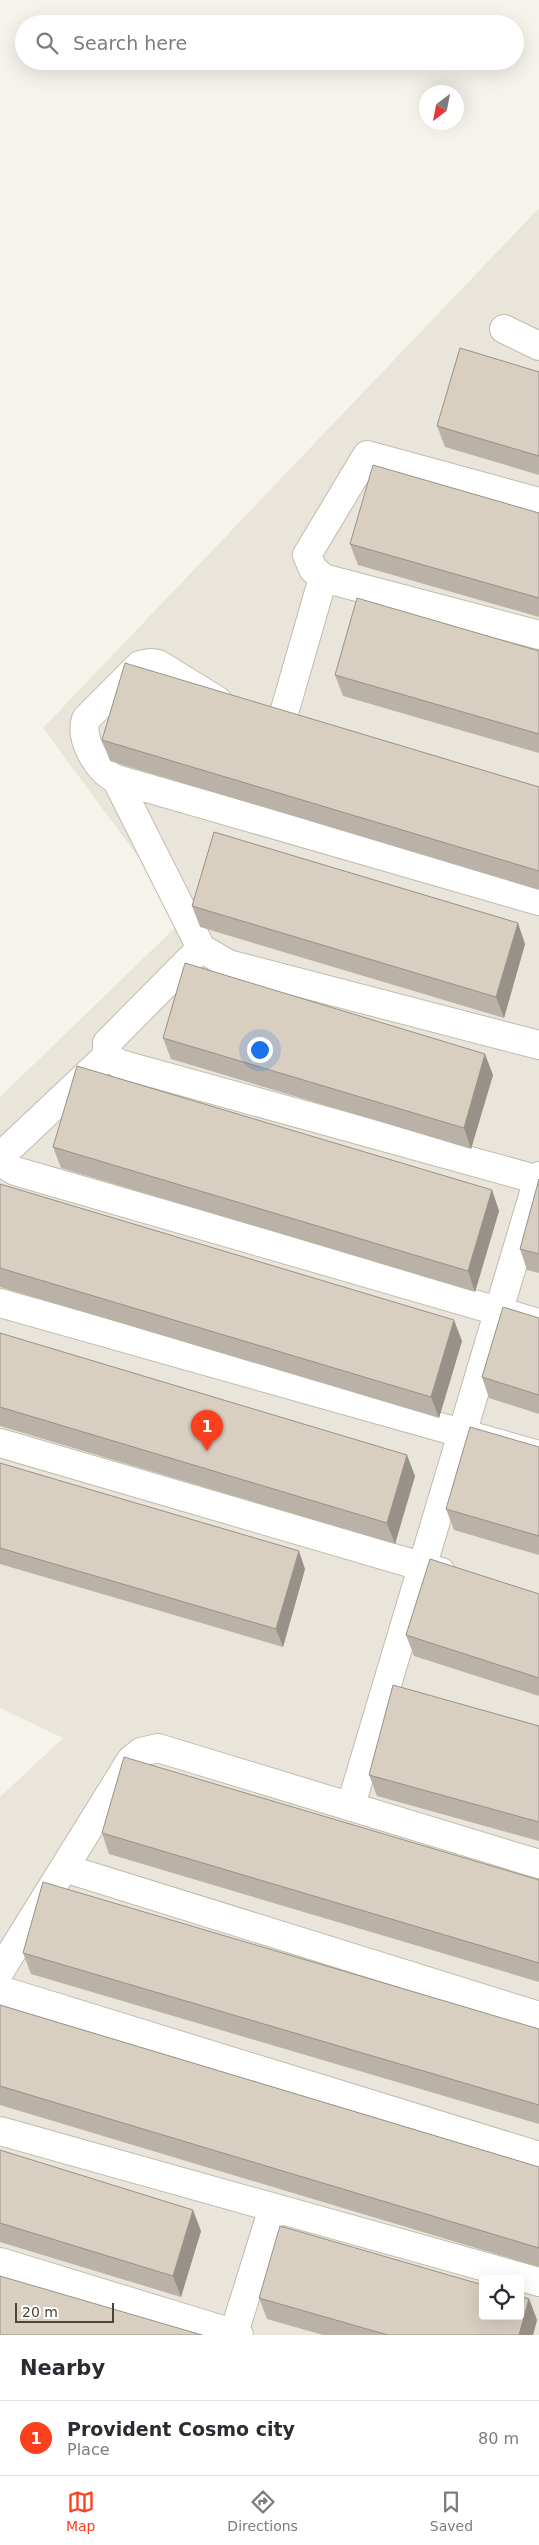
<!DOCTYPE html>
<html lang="en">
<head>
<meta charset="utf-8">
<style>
  :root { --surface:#fff; --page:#f2f2f3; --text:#2b2b33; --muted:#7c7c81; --line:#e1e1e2; --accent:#fc3f1d }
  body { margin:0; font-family:"DejaVu Sans",sans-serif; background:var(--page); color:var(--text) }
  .controls { position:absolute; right:15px; bottom:15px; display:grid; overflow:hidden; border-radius:5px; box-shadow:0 5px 20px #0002 }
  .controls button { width:45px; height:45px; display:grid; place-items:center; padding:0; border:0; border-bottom:1px solid var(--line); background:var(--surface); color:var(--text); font:25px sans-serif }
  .compass { position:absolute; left:419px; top:85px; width:45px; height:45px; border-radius:50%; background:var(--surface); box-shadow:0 5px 20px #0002; rotate:212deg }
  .scale { position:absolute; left:15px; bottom:12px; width:99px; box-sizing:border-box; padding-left:5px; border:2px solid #4b4439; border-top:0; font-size:14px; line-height:18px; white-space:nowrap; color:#4b4439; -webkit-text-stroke:4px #fff; paint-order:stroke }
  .you { position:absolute; left:259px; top:1049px; width:18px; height:18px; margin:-12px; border:4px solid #fff; border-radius:50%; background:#1a73e8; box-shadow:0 0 0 8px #1a73e833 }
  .badge { display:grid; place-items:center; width:32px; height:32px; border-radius:50%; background:var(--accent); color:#fff; font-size:16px; font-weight:700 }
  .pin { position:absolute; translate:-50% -41px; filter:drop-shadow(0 1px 2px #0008) }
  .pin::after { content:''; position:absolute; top:26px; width:18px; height:15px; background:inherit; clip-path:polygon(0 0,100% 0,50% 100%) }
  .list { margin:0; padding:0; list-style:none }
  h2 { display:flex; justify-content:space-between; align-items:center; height:65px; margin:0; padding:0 20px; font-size:21px }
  h2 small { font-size:16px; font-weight:400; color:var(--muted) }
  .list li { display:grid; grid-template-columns:32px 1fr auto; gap:15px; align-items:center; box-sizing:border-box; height:75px; padding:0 20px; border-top:1px solid var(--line) }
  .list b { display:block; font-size:19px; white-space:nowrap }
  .list p { margin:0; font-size:16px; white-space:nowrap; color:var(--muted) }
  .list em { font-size:16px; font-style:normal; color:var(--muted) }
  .icon { flex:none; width:28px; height:28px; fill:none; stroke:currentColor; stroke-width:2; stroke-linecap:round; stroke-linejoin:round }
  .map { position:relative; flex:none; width:539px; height:2335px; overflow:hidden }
  .search { position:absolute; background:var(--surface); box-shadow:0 5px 20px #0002; left:15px; right:15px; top:15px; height:55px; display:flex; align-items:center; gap:12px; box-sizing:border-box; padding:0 18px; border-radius:28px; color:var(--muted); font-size:19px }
  .sheet { height:140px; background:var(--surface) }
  nav { display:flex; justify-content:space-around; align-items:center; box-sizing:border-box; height:70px; border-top:1px solid var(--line); background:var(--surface); font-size:14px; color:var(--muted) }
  nav a { display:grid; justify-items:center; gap:2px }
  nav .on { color:var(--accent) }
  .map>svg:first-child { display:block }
  .residential { fill:#eae5da; fill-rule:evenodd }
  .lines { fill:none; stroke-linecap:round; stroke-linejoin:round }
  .minor-casing { stroke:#c2bbae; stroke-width:30 }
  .minor { stroke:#fff; stroke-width:28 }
  .wall { fill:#bab2a6 }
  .shaded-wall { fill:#979187 }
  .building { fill:#d8cfc1; stroke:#979187 }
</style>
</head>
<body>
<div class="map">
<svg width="539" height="2335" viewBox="0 0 539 2335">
  <rect width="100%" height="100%" fill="#f6f3ec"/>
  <path class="residential" d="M 539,208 L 539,2335 L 0,2335 L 0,1797 L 63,1738 L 0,1708 L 0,1097 L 184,919 L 43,728 ZM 483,2279 L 520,2279 L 520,2316 L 483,2316 Z"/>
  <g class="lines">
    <g class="minor-casing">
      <path id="minor" d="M 504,329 L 539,346
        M 539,502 L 367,455 L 307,555 L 313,569 L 323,578 L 539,635
        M 218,701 L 158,664 L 150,663 L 140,665 L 86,719 C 79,738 98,772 116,779 L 539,901
        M 282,720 L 323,578
        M 116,779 L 201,948 L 228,964 L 539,1045
        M 201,948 L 107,1043 L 107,1056 L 120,1064 L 539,1180
        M 107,1056 L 5,1152 L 5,1165 L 15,1171 L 539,1323
        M 0,1303 L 539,1455
        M 0,1443 L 441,1572
        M 351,1805 L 539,1176
        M 64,1868 L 539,2016
        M 0,1971 L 131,1760 L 141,1752 L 158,1748 L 539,1864
        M 0,1990 L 539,2156
        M 0,2131 L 539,2282
        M 0,2262 L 239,2335
        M 234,2333 L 273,2208"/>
    </g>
    <use href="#minor" class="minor"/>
  </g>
  <path class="wall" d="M 539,372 L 539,475 L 445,447 L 437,426 Z
    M 539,513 L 539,617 L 358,565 L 350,544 Z
    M 539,651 L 539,753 L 343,696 L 335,675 Z
    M 102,740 L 539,787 L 539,890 L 110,761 Z
    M 192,906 L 525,944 L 504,1018 L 200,927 Z
    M 163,1038 L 493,1075 L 471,1149 L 171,1059 Z
    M 53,1147 L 492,1190 L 499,1211 L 475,1292 L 61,1168 Z
    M 539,1179 L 539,1273 L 527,1270 L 520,1249 Z
    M 0,1184 L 462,1341 L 439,1418 L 0,1287 Z
    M 539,1318 L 539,1414 L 489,1398 L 482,1377 Z
    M 0,1333 L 415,1476 L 395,1544 L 0,1426 Z
    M 539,1447 L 539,1555 L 454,1530 L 446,1509 Z
    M 0,1463 L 305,1569 L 283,1647 L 0,1564 Z
    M 539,1594 L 539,1696 L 414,1656 L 406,1635 Z
    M 539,1726 L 539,1841 L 377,1796 L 369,1775 Z
    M 102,1833 L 539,1880 L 539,1982 L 109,1854 Z
    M 23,1953 L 539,2029 L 539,2124 L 31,1974 Z
    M 0,2005 L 539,2167 L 539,2267 L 0,2105 Z
    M 0,2150 L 201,2231 L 181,2297 L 0,2242 Z
    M 259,2298 L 529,2299 L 537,2320 L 533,2335 L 323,2335 L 267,2319 Z"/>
  <path class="shaded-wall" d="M 518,923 L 525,944 L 504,1018 L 496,997 Z
    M 485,1054 L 493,1075 L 471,1149 L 464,1128 Z
    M 492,1190 L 499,1211 L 475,1292 L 468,1271 Z
    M 454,1320 L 462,1341 L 439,1418 L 431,1397 Z
    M 407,1455 L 415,1476 L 395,1544 L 387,1523 Z
    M 299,1551 L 305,1569 L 283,1647 L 276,1629 Z
    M 193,2210 L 201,2231 L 181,2297 L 173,2276 Z
    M 529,2299 L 537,2320 L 533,2335 L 519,2335 Z"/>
  <path class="building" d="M 460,348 L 539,372 L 539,456 L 437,426 Z
    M 373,465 L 539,513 L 539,598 L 350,544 Z
    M 357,598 L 539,651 L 539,734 L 335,675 Z
    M 125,663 L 539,787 L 539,871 L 102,740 Z
    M 214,832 L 518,923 L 496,997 L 192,906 Z
    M 185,963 L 485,1054 L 464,1128 L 163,1038 Z
    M 77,1066 L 492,1190 L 468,1271 L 53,1147 Z
    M 539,1179 L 539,1254 L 520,1249 Z
    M 0,1184 L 454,1320 L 431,1397 L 0,1268 Z
    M 503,1307 L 539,1318 L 539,1395 L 482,1377 Z
    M 0,1333 L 407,1455 L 387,1523 L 0,1407 Z
    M 470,1427 L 539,1447 L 539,1536 L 446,1509 Z
    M 0,1463 L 299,1551 L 276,1629 L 0,1548 Z
    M 430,1559 L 539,1594 L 539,1678 L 406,1635 Z
    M 393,1685 L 539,1726 L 539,1822 L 369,1775 Z
    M 124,1757 L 539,1880 L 539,1963 L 102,1833 Z
    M 43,1882 L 539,2029 L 539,2105 L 23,1953 Z
    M 0,2005 L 539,2167 L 539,2248 L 0,2086 Z
    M 0,2150 L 193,2210 L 173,2276 L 0,2223 Z
    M 280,2226 L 483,2285 L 483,2316 L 520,2316 L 520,2296 L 529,2299 L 519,2335 L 388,2335 L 259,2298 Z
    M 0,2276 L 202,2335 L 0,2335 Z"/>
</svg>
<div class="controls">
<button><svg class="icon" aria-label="locate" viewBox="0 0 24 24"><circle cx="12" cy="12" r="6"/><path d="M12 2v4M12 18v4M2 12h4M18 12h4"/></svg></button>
</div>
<svg class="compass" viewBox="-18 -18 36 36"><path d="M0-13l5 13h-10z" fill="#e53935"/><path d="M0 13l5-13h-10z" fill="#7c7c81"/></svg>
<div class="scale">20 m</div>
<div class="you"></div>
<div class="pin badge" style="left:207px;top:1451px">1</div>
<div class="search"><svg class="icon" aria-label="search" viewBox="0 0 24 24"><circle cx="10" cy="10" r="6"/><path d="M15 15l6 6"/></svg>Search here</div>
</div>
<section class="sheet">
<h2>Nearby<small></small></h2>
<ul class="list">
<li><span class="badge">1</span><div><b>Provident Cosmo city</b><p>Place</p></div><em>80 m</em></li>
</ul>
</section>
<nav>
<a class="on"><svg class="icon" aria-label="map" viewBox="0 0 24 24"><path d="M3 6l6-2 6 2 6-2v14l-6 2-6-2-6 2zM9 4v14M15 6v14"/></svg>Map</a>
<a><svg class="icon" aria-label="directions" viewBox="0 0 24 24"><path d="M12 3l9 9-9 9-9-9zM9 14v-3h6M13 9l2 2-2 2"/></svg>Directions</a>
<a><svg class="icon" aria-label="saved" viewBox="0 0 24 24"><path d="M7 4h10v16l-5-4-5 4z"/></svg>Saved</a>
</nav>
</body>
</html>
